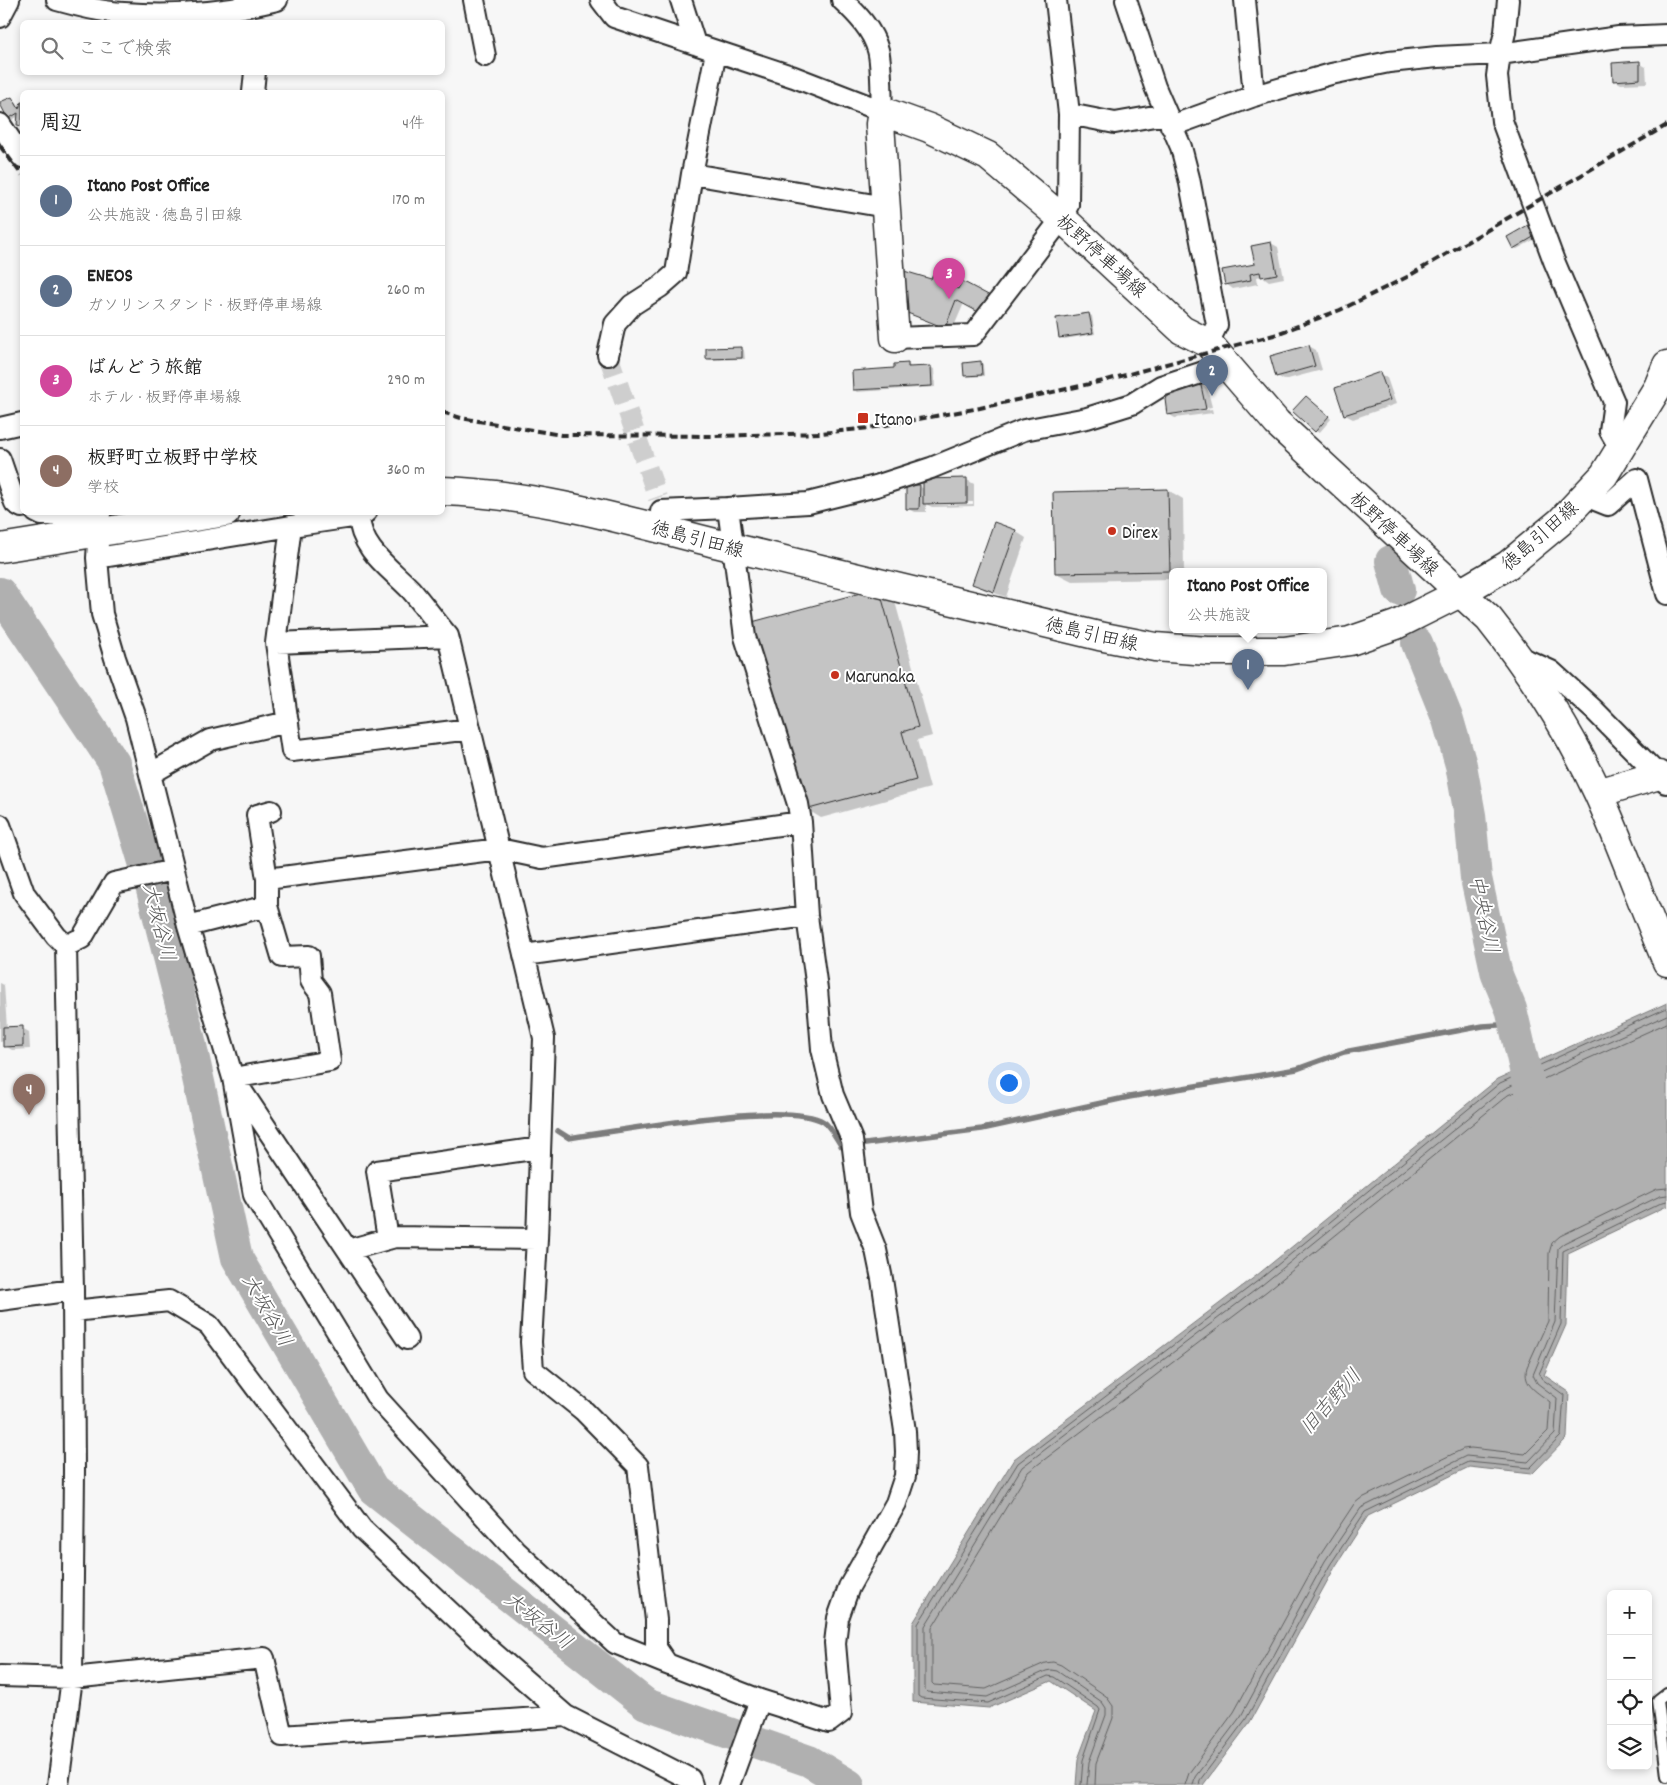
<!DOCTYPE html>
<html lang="ja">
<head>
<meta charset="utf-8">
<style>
  :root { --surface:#fff; --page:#f2f2f2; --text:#222; --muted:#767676; --line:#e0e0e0; --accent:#d93025 }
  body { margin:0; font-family:Dekko,"Klee One",sans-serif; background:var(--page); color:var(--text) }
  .controls { position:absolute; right:15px; bottom:15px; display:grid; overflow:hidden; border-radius:8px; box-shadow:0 2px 8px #0003 }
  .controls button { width:45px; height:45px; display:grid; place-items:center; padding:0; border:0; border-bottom:1px solid var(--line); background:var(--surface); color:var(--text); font:25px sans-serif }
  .you { position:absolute; left:1008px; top:1082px; width:18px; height:18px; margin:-12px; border:4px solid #fff; border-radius:50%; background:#1a73e8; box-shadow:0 0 0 8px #1a73e833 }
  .badge { display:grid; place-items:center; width:32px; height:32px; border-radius:50%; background:var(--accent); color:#fff; font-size:16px; font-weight:700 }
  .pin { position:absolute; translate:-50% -41px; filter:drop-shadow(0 1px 2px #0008) }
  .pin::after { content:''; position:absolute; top:26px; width:18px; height:15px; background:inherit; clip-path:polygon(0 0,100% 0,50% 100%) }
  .popup { position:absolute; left:1169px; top:568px; width:158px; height:65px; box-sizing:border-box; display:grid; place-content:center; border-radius:8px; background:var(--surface); filter:drop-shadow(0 1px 4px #0005); font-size:16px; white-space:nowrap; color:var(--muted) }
  .popup b { font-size:19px; color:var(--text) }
  .popup::after { content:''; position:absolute; left:50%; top:100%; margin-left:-10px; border:10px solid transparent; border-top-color:var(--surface) }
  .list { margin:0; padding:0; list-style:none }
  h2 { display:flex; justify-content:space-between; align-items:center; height:65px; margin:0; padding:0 20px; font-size:21px }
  h2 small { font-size:16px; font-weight:400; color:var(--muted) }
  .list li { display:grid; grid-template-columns:32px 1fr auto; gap:15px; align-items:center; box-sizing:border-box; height:90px; padding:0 20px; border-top:1px solid var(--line) }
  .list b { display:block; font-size:19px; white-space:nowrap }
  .list p { margin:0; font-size:16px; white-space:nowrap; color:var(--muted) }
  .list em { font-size:16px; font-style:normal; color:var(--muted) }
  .icon { flex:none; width:28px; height:28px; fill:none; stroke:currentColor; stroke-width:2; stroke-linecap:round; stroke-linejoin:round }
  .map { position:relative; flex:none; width:1667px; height:1785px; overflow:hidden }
  .search { position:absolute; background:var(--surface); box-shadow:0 2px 8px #0003; left:20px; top:20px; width:425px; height:55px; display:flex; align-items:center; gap:12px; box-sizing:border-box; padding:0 18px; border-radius:8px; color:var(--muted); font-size:19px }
  .panel { position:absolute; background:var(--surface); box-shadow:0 2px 8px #0003; left:20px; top:90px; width:425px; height:425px; border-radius:8px }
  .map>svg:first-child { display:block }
  .water { fill:#b0b0b0; stroke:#7b7b7b }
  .shadow { fill:#0003; fill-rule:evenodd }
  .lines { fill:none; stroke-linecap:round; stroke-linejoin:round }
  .shore { stroke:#606060; stroke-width:1 }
  .stream { stroke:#7b7b7b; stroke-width:5.5 }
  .river { stroke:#b0b0b0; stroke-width:32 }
  .building { fill:#c4c4c4; stroke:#2b2b2b }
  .street-tunnel { stroke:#cecece; stroke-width:20; stroke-dasharray:20 10; stroke-linecap:butt }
  .lane-casing { stroke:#2b2b2b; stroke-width:14 }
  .street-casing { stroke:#2b2b2b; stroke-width:24 }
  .secondary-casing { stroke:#2b2b2b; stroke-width:31 }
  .primary-casing { stroke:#2b2b2b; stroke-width:31 }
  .lane { stroke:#fff; stroke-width:10 }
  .street { stroke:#fff; stroke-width:20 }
  .secondary { stroke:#fff; stroke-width:28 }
  .primary { stroke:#fff; stroke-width:28 }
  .rail { stroke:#2b2b2b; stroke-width:4; stroke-dasharray:8 4; stroke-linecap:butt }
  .poi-dot { fill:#c8321e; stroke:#fff; stroke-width:2 }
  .labels { text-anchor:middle; stroke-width:4; stroke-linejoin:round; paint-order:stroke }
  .street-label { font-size:19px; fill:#2b2b2b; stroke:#fff }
  .poi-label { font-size:19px; fill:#2b2b2b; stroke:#fff; text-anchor:start }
  .water-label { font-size:20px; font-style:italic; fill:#5a5a5a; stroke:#fff }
</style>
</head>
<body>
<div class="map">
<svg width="1667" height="1785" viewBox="0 0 1667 1785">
  <rect width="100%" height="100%" fill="#f7f7f7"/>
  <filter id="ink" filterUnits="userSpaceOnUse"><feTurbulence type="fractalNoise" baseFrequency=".02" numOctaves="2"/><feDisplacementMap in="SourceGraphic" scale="10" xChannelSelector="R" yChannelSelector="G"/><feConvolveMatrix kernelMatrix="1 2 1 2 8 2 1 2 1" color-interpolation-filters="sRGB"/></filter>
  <g filter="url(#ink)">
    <path class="water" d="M 1667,1003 L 1667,1206 L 1568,1253 L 1566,1325 L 1544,1375 L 1569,1392 L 1567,1438 L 1532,1474 L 1469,1467 L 1368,1516 L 1335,1567 L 1250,1722 L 1203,1785 L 1076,1785 L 1078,1759 L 1096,1711 L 1051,1681 L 989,1708 L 913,1702 L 913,1623 L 1014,1459 L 1256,1276 L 1498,1079 Z"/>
    <path class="shadow" d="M 1639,63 L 1646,67 L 1647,83 L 1621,84 L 1614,80 Z
      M 12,98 L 15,100 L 20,109 L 22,103 L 22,127 L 18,125 L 19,116 L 12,120 L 9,118 L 1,103 Z
      M 1528,227 L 1532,228 L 1537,238 L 1517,249 L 1514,248 Z
      M 1271,243 L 1278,247 L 1284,278 L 1269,281 L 1262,276 L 1257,277 L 1258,284 L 1233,289 L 1226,284 L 1256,265 Z
      M 958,290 L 964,303 L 952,331 L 951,330 L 906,311 Z
      M 1089,314 L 1092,316 L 1095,334 L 1064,339 L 1061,338 Z
      M 1309,346 L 1316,350 L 1322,370 L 1284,380 L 1277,376 Z
      M 741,348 L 744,350 L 745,359 L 710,360 L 707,358 Z
      M 980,363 L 983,364 L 984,376 L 968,377 L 965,375 Z
      M 908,364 L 911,368 L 930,367 L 934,369 L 935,387 L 857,392 L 854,390 Z
      M 1380,374 L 1387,378 L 1396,404 L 1353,419 L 1345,415 Z
      M 1199,383 L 1207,387 L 1212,407 L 1173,413 L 1173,415 L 1212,409 L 1213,413 L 1175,418 L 1168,414 Z
      M 1310,399 L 1331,419 L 1319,433 L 1316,431 Z
      M 967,480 L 974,484 L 974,506 L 932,507 L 926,504 L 926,512 L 914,512 L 907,508 L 919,486 L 924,489 ZM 930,502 L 973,502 L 973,504 L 930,505 Z
      M 1168,490 L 1183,499 L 1184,571 L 1173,571 L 1173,579 L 1072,581 L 1056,573 Z
      M 1015,531 L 1026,538 L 1006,597 L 985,590 L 974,583 Z
      M 879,589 L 894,598 L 932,736 L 917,740 L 930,788 L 821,818 L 806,809 Z
      M 0,983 L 4,985 L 7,1028 L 22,1028 L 29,1032 L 30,1049 L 12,1050 L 5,1046 L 4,1041 L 0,1042 Z"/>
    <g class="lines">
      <path class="shore" d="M 1081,1785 L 1083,1760 L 1100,1710 L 1098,1707 L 1054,1677 L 1048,1676 L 988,1703 L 921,1698 L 918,1696 L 918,1624 L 1018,1463 L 1259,1280 L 1500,1083 L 1667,1008
        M 1087,1785 L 1089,1762 L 1106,1715 L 1106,1708 L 1102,1702 L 1057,1671 L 1051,1670 L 1046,1671 L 987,1697 L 927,1692 L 925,1690 L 925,1626 L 1022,1467 L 1262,1285 L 1504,1089 L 1667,1015
        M 1095,1785 L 1096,1763 L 1113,1718 L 1113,1706 L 1106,1696 L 1061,1665 L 1053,1662 L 1045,1663 L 986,1689 L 934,1685 L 932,1683 L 932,1628 L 1028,1472 L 1267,1291 L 1508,1095 L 1667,1023
        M 1185,1785 L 1189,1773 L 1234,1712 L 1319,1557 L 1354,1504 L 1360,1499 L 1463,1449 L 1471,1448 L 1525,1454 L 1548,1431 L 1550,1402 C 1538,1392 1522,1386 1527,1367 L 1548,1321 L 1549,1253 L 1552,1243 L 1560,1236 L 1657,1189 L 1667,1188
        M 1193,1785 L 1195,1777 L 1241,1716 L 1325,1561 L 1361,1508 L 1466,1456 L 1528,1462 L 1555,1434 L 1557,1398 L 1537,1383 L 1533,1375 L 1555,1322 L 1558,1248 L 1564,1243 L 1660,1196 L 1667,1195
        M 1199,1785 L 1200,1780 L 1246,1719 L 1330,1565 L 1365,1512 L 1468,1462 L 1530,1468 L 1561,1436 L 1564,1395 L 1542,1379 L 1539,1374 L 1561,1324 L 1563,1251 L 1663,1202 L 1667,1201"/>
      <path class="stream" d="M 558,1131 L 569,1138 C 618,1131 787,1099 824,1122 C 831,1127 837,1140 842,1147 L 982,1129 L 1129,1097 L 1297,1069 L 1344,1052 L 1483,1026 L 1514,1024"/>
      <path class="river" d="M 1391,561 L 1399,590
        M 0,593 L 114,763 L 149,878 L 188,1032 L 237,1258 L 373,1489 L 646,1704 L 809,1761 L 849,1785
        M 1417,643 L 1448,720 L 1461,765 L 1470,815 L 1476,878 L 1497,975 L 1511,1009 L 1527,1078 L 1537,1109"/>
    </g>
    <path class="building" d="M 1640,61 L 1640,79 L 1613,81 L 1612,63 Z
      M 12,97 L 19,109 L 21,102 L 22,102 L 22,126 L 17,125 L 18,113 L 8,119 L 0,104 L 0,102 Z
      M 1528,225 L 1535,236 L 1513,249 L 1507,237 Z
      M 1271,242 L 1277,274 L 1261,277 L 1260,272 L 1250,274 L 1251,280 L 1225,285 L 1222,270 L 1255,264 L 1251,246 Z
      M 904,271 L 931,279 L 933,275 L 958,289 L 962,281 L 994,298 L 984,315 L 956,300 L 945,328 L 905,312 Z
      M 1089,313 L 1093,333 L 1059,338 L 1056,318 Z
      M 1309,345 L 1315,366 L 1276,377 L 1270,356 Z
      M 742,347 L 742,358 L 706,359 L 706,348 Z
      M 981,361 L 982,375 L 964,376 L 963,363 Z
      M 908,363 L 908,367 L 931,366 L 932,386 L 853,390 L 852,371 L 894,368 L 894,364 Z
      M 1380,372 L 1390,400 L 1344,415 L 1335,388 Z
      M 1200,381 L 1206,409 L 1167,415 L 1165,399 L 1179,387 Z
      M 1306,396 L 1329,416 L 1315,432 L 1292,411 Z
      M 967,478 L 967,503 L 923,504 L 923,479 Z
      M 906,485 L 920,485 L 919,509 L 906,509 Z
      M 1168,489 L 1170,571 L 1055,573 L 1053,492 Z
      M 994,522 L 1016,530 L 994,592 L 972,584 Z
      M 879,588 L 918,727 L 902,732 L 916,780 L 805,810 L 752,622 Z
      M 23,1026 L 23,1046 L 3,1047 L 3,1027 Z"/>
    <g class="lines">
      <path class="street-tunnel" d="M 608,355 L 658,498"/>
      <g class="lane-casing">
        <path id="lane" d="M 1667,1693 L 1658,1700 L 1667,1776"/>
      </g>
      <g class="street-casing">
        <path id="street" d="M 57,0 C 79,6 101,12 124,13 C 175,17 228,12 277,0
          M 474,0 L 485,56
          M 601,0 L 614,17 L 794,77 L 882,111 C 881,95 882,64 878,50 C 872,29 857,14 842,0
          M 681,0 L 695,44
          M 1126,0 L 1155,87 L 1181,147 L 1189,178 L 1217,325 L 1208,343
          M 1245,0 L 1254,96
          M 1508,0 L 1505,32 L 1500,54 L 1497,76 L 1502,121 L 1554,261 L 1614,402 L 1610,431 L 1621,450
          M 0,17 L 9,0
          M 253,92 L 255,72
          M 1069,114 L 1115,123 L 1166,114
          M 0,124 L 22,157
          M 1171,126 L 1254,96 L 1331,74 L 1389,62 L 1437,57 L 1500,54 L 1619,37 L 1667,35
          M 692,174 L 886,207
          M 895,338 L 973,335 L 1062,218 L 1068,205 L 1069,114 L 1056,0
          M 608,355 L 615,324 L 632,305 L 660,287 L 676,273 L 692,174 L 716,52
          M 0,428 L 22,423
          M 0,459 L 15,503 L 22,507
          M 1586,494 L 1593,499 L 1608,505 L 1637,479 L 1667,594
          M 728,508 L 808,503 L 876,486 L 931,468 L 1024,430 L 1087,418 L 1132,404 L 1161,386 L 1225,365
          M 36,512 L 42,515 L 100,515
          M 366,512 L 359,516 C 360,549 390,568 411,590 C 424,605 435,621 448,636 L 544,1038 L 537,1239 L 531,1342 L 533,1370 L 584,1411 L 638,1466 L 656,1620 L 656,1648 L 667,1664 L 760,1700 L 829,1722 L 841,1713 L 835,1643 L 838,1618 L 849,1587 L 896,1503 L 905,1476 L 906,1452 L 905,1431 L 882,1279 L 876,1250 L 861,1212 L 852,1140 L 833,1095 L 822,1049 L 817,989 L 807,916 L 801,822 L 798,804 L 745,637 L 728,508 L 661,511
          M 359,516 L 291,526 L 276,643 L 292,751 L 470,729
          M 97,558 L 291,526
          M 276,643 L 448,636
          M 1518,656 L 1551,671 L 1594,710 L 1666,783
          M 150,774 L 210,740 L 288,722
          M 0,825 L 24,893 L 56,936 L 66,946 L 73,1290 L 74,1471 L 72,1678 L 58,1785
          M 174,870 L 188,926 L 233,1078 L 407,1339
          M 267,879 L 257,815 L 271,811
          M 267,906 L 282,957 L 309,956 L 311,981 L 320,993 L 330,1061 L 233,1078 L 254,1195 L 378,1399 L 516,1551 L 615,1643 L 667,1664
          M 188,926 L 267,906 L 267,879 L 499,849 L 542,858 L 801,822
          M 66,946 L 82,938 L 114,883 L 174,870 L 136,718 L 115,658 L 102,614 L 97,558 L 100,512
          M 524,955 L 807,916
          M 388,1239 L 377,1171 L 540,1148
          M 348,1250 L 395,1237 L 537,1239
          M 0,1300 L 73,1290
          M 73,1311 L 169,1301 L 209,1325 L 362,1529 L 488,1648 L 566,1716 L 690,1779 L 692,1785
          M 0,1676 L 72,1678 L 264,1658 L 282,1736 L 566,1716
          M 729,1785 L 760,1700"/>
      </g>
      <g class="secondary-casing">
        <path id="secondary" d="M 895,338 L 880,124 L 882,111 L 929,128 L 988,156 L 1065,221 L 1182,330 L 1208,343 L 1277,423 L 1489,619 C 1532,673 1569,730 1598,793 C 1623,848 1643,906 1667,962
          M 1598,793 L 1659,775"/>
      </g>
      <g class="primary-casing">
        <path id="primary" d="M 442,491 C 543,494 638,524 735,548 C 856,578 977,606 1099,636 L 1155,647 L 1208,651 L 1284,651 L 1350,641 L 1396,625 L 1460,593 L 1508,565 L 1560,522 L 1604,475 L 1658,387 L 1667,365
          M 0,548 L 226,512"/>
      </g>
      <use href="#lane" class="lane"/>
      <use href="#street" class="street"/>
      <use href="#secondary" class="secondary"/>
      <use href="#primary" class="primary"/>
      <path class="rail" d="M 0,146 L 22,175
        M 442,412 L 461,418 L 561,435 L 715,436 L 821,433 L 869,428 L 980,408 L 1103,381 L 1274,335 L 1340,310 L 1407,277 L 1667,125"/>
    </g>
  </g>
  <g class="poi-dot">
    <rect x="857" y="412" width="12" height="12" rx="2.5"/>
    <circle cx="1112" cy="531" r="5"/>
    <circle cx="835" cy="675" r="5"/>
  </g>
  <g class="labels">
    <g class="street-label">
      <text transform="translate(1102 255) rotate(42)" y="7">板野停車場線</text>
      <text transform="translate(1395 533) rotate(43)" y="7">板野停車場線</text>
      <text transform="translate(1539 535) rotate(-41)" y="7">徳島引田線</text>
      <text transform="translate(698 538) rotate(15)" y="7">徳島引田線</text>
      <text transform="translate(1092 633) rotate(13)" y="7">徳島引田線</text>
    </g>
    <g class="poi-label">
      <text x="874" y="425">Itano</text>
      <text x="1122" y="538">Direx</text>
      <text x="845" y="682">Marunaka</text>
    </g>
    <g class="water-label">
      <text transform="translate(1485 914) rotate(78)" y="7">中央谷川</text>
      <text transform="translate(160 922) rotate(76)" y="7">大坂谷川</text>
      <text transform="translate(268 1310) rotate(60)" y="7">大坂谷川</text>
      <text transform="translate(1330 1401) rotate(-48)" y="7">旧吉野川</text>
      <text transform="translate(539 1620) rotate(38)" y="7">大坂谷川</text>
    </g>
  </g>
</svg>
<div class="controls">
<button>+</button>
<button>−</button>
<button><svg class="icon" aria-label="locate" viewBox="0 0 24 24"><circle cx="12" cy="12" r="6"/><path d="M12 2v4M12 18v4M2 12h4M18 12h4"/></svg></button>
<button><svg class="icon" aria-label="layers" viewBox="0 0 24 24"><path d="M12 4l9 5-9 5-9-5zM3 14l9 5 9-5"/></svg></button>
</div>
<div class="you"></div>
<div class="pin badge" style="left:1248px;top:690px;background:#5c6f8a">1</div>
<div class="popup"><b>Itano Post Office</b>公共施設</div>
<div class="pin badge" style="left:1212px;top:396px;background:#5c6f8a">2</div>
<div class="pin badge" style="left:949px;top:299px;background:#d1479c">3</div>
<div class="pin badge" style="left:29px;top:1115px;background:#8d6e63">4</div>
<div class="search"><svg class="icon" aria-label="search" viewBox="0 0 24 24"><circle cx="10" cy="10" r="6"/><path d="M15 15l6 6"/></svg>ここで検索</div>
<section class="panel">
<h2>周辺<small>4件</small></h2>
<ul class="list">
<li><span class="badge" style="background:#5c6f8a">1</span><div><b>Itano Post Office</b><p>公共施設 · 徳島引田線</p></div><em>170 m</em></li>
<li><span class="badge" style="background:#5c6f8a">2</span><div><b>ENEOS</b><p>ガソリンスタンド · 板野停車場線</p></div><em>260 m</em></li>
<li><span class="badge" style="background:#d1479c">3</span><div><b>ばんどう旅館</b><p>ホテル · 板野停車場線</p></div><em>290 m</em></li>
<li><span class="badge" style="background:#8d6e63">4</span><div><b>板野町立板野中学校</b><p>学校</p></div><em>360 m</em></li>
</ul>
</section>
</div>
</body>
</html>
